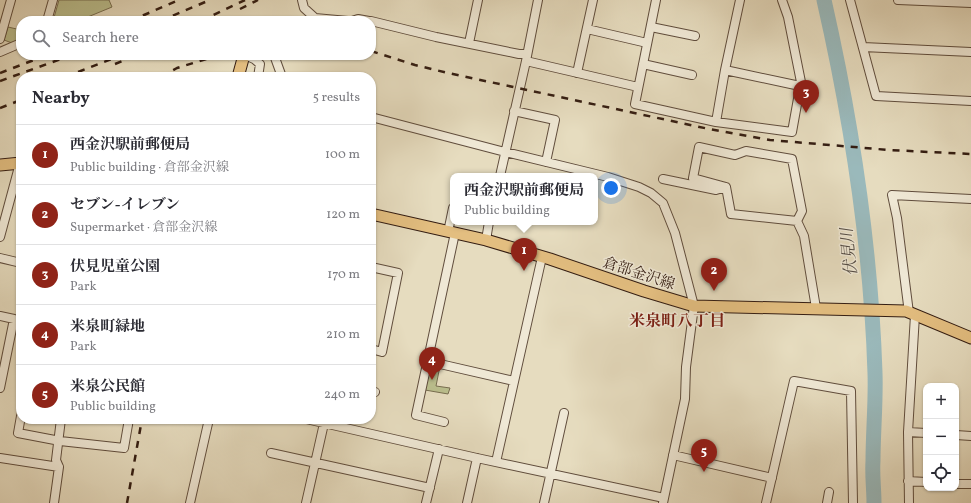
<!DOCTYPE html>
<html lang="en">
<head>
<meta charset="utf-8">
<style>
  :root { --surface:#fff; --page:#f7f7f7; --text:#2b2b33; --muted:#7c7c81; --line:#e1e1e2; --accent:#8f2418 }
  body { margin:0; font-family:Vollkorn,"Noto Serif JP",serif; background:var(--page); color:var(--text) }
  .controls { position:absolute; right:12px; bottom:12px; display:grid; overflow:hidden; border-radius:8px; box-shadow:0 1px 3px #0004 }
  .controls button { width:36px; height:36px; display:grid; place-items:center; padding:0; border:0; border-bottom:1px solid var(--line); background:var(--surface); color:var(--text); font:20px sans-serif }
  .you { position:absolute; left:611px; top:188px; width:14px; height:14px; margin:-10px; border:3px solid #fff; border-radius:50%; background:#1a73e8; box-shadow:0 0 0 6px #1a73e833 }
  .badge { display:grid; place-items:center; width:26px; height:26px; border-radius:50%; background:var(--accent); color:#fff; font-size:13px; font-weight:700 }
  .pin { position:absolute; translate:-50% -33px; filter:drop-shadow(0 1px 2px #0008) }
  .pin::after { content:''; position:absolute; top:21px; width:14px; height:12px; background:inherit; clip-path:polygon(0 0,100% 0,50% 100%) }
  .popup { position:absolute; left:450px; top:173px; width:148px; height:52px; box-sizing:border-box; display:grid; place-content:center; border-radius:8px; background:var(--surface); filter:drop-shadow(0 1px 3px #0005); font-size:13px; white-space:nowrap; color:var(--muted) }
  .popup b { font-size:15px; color:var(--text) }
  .popup::after { content:''; position:absolute; left:50%; top:100%; margin-left:-8px; border:8px solid transparent; border-top-color:var(--surface) }
  .list { margin:0; padding:0; list-style:none }
  h2 { display:flex; justify-content:space-between; align-items:center; height:52px; margin:0; padding:0 16px; font-size:17px }
  h2 small { font-size:13px; font-weight:400; color:var(--muted) }
  .list li { display:grid; grid-template-columns:26px 1fr auto; gap:12px; align-items:center; box-sizing:border-box; height:60px; padding:0 16px; border-top:1px solid var(--line) }
  .list b { display:block; font-size:15px; white-space:nowrap }
  .list p { margin:0; font-size:13px; white-space:nowrap; color:var(--muted) }
  .list em { font-size:13px; font-style:normal; color:var(--muted) }
  .icon { flex:none; width:22px; height:22px; fill:none; stroke:currentColor; stroke-width:2; stroke-linecap:round; stroke-linejoin:round }
  .map { position:relative; flex:none; width:971px; height:503px; overflow:hidden }
  .search { position:absolute; background:var(--surface); box-shadow:0 1px 3px #0004; left:16px; top:16px; width:360px; height:44px; display:flex; align-items:center; gap:10px; box-sizing:border-box; padding:0 14px; border-radius:16px; color:var(--muted); font-size:15px }
  .panel { position:absolute; background:var(--surface); box-shadow:0 1px 3px #0004; left:16px; top:72px; width:360px; height:352px; border-radius:16px }
  .map>svg:first-child { display:block }
  .green { fill:#bbbf8e; stroke:#786e50 }
  .lines { fill:none; stroke-linecap:round; stroke-linejoin:round }
  .river { stroke:#9ab9bb; stroke-width:15 }
  .minor-casing { stroke:#604d3d; stroke-width:10 }
  .major-casing { stroke:#341d12; stroke-width:13 }
  .minor { stroke:#efe8d5; stroke-width:8 }
  .major { stroke:#e3be80; stroke-width:11 }
  .rail { stroke:#341d12; stroke-width:2.5; stroke-dasharray:7 7; stroke-linecap:butt }
  .labels { text-anchor:middle; stroke-width:3; stroke-linejoin:round; paint-order:stroke }
  .street-label { font-size:15px; fill:#341d12; stroke:#efe8d5 }
  .water-label { font-size:16px; font-style:italic; fill:#534c45; stroke:#efe8d5 }
  .neighbourhood-label { font-size:16px; font-weight:bold; fill:#7a1f14; stroke:#efe8d5 }
</style>
</head>
<body>
<div class="map">
<svg width="971" height="503" viewBox="0 0 971 503">
  <rect width="100%" height="100%" fill="#e6dcbf"/>
  <filter id="stains"><feTurbulence type="fractalNoise" baseFrequency=".005" numOctaves="4"/><feColorMatrix values="0 0 0 0 .2 0 0 0 0 .09 0 0 0 0 .02 0 0 0 .5 -.17"/></filter>
  <radialGradient id="worn" r=".72"><stop offset=".6" stop-color="#630" stop-opacity="0"/><stop offset="1" stop-color="#630" stop-opacity=".3"/></radialGradient>
  <path class="green" d="M 59,0 L 109,0 L 112,7 L 78,21 L 53,21 Z
    M 8,27 L 21,30 L 21,38 L 12,43 L 4,40 Z
    M 433,364 L 440,366 L 436,386 L 450,388 L 448,394 L 425,390 L 430,367 Z"/>
  <g class="lines">
    <path class="river" d="M 824,0 C 852,123 871,247 875,373 C 876,402 873,432 873,461 C 872,475 874,489 874,503"/>
    <g class="minor-casing">
      <path id="minor" d="M 302,0 L 304,8 L 315,18 L 348,21
        M 656,0 L 635,104 L 716,122 L 792,132 L 801,82 L 788,17 L 782,0
        M 740,0 L 725,70 L 800,86
        M 850,0 L 876,96 L 971,101
        M 898,0 L 971,3
        M 47,21 L 53,0
        M 352,21 L 358,19 L 369,21
        M 371,21 L 436,37 L 519,54 L 527,54
        M 651,27 L 695,36
        M 587,29 L 647,43
        M 0,39 L 11,0
        M 469,43 L 478,0
        M 863,47 L 971,52
        M 0,52 L 21,43
        M 245,55 L 254,59 L 260,64 L 258,77
        M 274,55 L 282,77
        M 526,61 L 638,87
        M 643,64 L 692,75
        M 577,73 L 593,0
        M 514,111 L 555,120 L 546,162
        M 371,117 L 505,152 L 608,177 L 639,187 L 651,193 L 663,203 L 675,233 L 694,306 L 686,367 L 685,399 L 663,503
        M 716,122 L 725,70
        M 500,176 L 526,61 L 538,0
        M 663,179 L 716,190 L 726,187
        M 797,221 L 731,214 L 726,187 L 693,178 L 699,147 L 735,155 L 746,151 L 792,159 L 802,211 L 797,221 L 804,236 L 816,308
        M 448,232 L 453,208
        M 0,237 L 20,163
        M 486,240 L 489,222
        M 0,258 L 21,263
        M 371,267 L 398,273 L 382,352 L 371,349
        M 909,313 L 897,218 L 892,195 L 971,199
        M 915,315 L 908,432 L 926,433
        M 0,316 L 14,319 L 0,388
        M 427,361 L 514,381
        M 371,391 L 375,392
        M 21,416 L 18,433 L 60,441 L 124,448 L 129,419
        M 306,419 L 477,458 L 664,498
        M 444,422 L 416,415 L 455,233
        M 908,432 L 909,503
        M 956,435 L 971,436
        M 271,453 L 430,488
        M 673,455 L 772,478
        M 0,458 L 59,467
        M 496,462 L 542,257
        M 908,481 L 926,482
        M 956,484 L 971,484
        M 54,503 L 59,467 L 56,460 L 61,419
        M 190,503 L 209,419
        M 306,503 L 325,419
        M 426,503 L 439,449
        M 467,503 L 477,458
        M 544,503 L 564,413
        M 766,503 L 794,381 L 851,391 L 853,503
        M 827,503 L 829,492"/>
    </g>
    <g class="major-casing">
      <path id="major" d="M 238,77 L 244,55
        M 0,165 L 21,163
        M 371,214 L 486,240 L 550,259 L 644,291 L 694,306 L 906,311 L 971,338"/>
    </g>
    <use href="#minor" class="minor"/>
    <use href="#major" class="major"/>
    <path class="rail" d="M 240,9 L 258,0
      M 130,21 L 179,0
      M 160,21 L 210,0
      M 201,21 L 245,0
      M 371,51 L 415,65 L 448,73 L 709,129 L 770,140 L 889,150 L 971,154
      M 115,64 L 137,55
      M 0,73 L 47,55
      M 65,77 L 122,55
      M 161,77 L 177,68 L 219,55
      M 0,81 L 72,55
      M 0,108 L 21,100
      M 127,503 L 142,419"/>
  </g>
  <g class="labels">
    <g class="street-label">
      <text transform="translate(639 273) rotate(18)" y="5">倉部金沢線</text>
    </g>
    <g class="water-label">
      <text transform="translate(848 252) rotate(-96)" y="6">伏見川</text>
    </g>
    <g class="neighbourhood-label">
      <text x="677" y="326">米泉町八丁目</text>
    </g>
  </g>
  <rect width="100%" height="100%" filter="url(#stains)"/>
  <rect width="100%" height="100%" fill="url(#worn)"/>
</svg>
<div class="controls">
<button>+</button>
<button>−</button>
<button><svg class="icon" aria-label="locate" viewBox="0 0 24 24"><circle cx="12" cy="12" r="6"/><path d="M12 2v4M12 18v4M2 12h4M18 12h4"/></svg></button>
</div>
<div class="you"></div>
<div class="pin badge" style="left:524px;top:271px">1</div>
<div class="popup"><b>西金沢駅前郵便局</b>Public building</div>
<div class="pin badge" style="left:714px;top:291px">2</div>
<div class="pin badge" style="left:806px;top:113px">3</div>
<div class="pin badge" style="left:432px;top:380px">4</div>
<div class="pin badge" style="left:704px;top:472px">5</div>
<div class="search"><svg class="icon" aria-label="search" viewBox="0 0 24 24"><circle cx="10" cy="10" r="6"/><path d="M15 15l6 6"/></svg>Search here</div>
<section class="panel">
<h2>Nearby<small>5 results</small></h2>
<ul class="list">
<li><span class="badge">1</span><div><b>西金沢駅前郵便局</b><p>Public building · 倉部金沢線</p></div><em>100 m</em></li>
<li><span class="badge">2</span><div><b>セブン-イレブン</b><p>Supermarket · 倉部金沢線</p></div><em>120 m</em></li>
<li><span class="badge">3</span><div><b>伏見児童公園</b><p>Park</p></div><em>170 m</em></li>
<li><span class="badge">4</span><div><b>米泉町緑地</b><p>Park</p></div><em>210 m</em></li>
<li><span class="badge">5</span><div><b>米泉公民館</b><p>Public building</p></div><em>240 m</em></li>
</ul>
</section>
</div>
</body>
</html>
